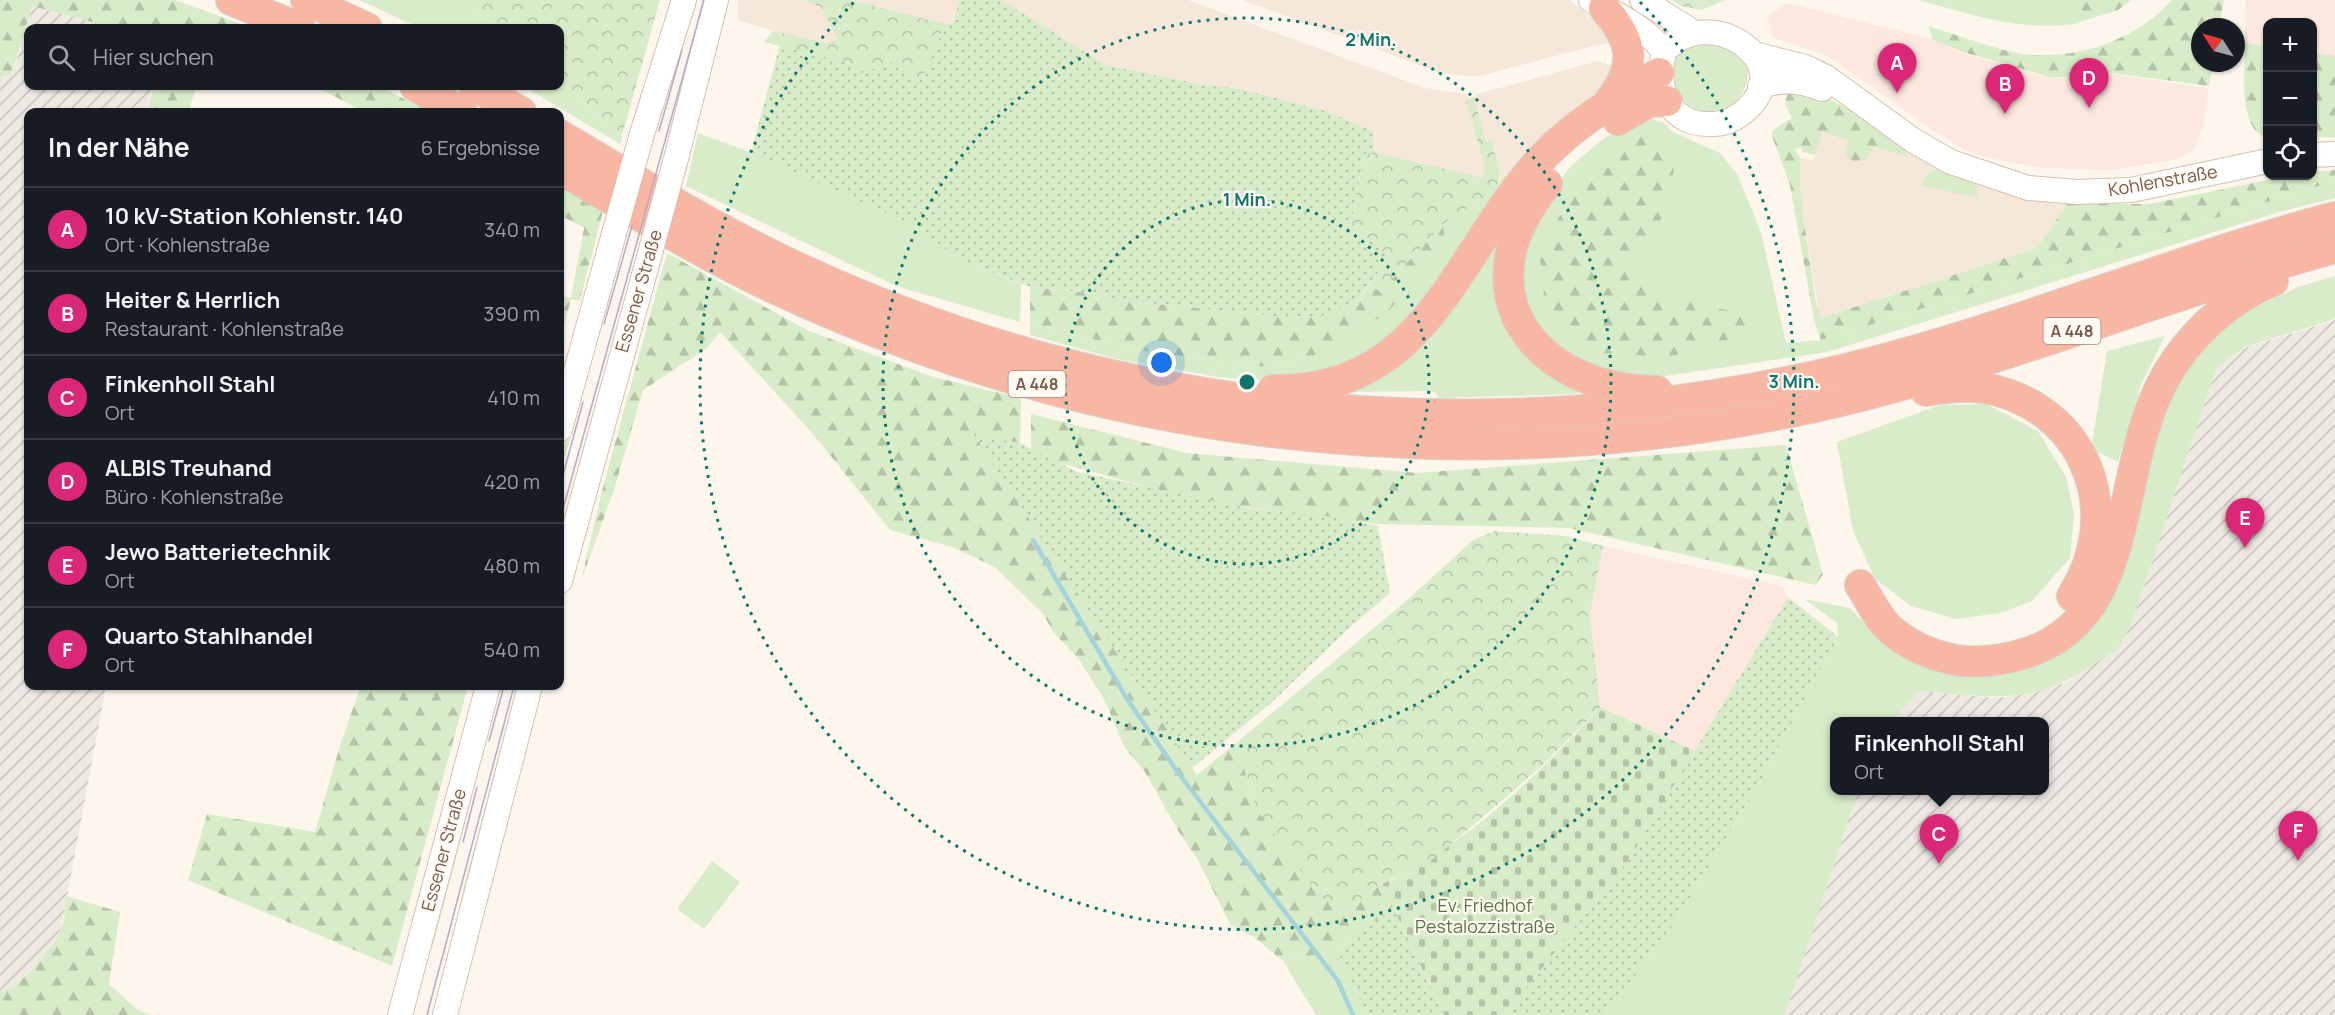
<!DOCTYPE html>
<html lang="de">
<head>
<meta charset="utf-8">
<style>
  :root { --surface:#171b24; --page:#20242c; --text:#f1f3f6; --muted:#9ea1a6; --line:#363941; --accent:#db2777 }
  body { margin:0; font-family:Manrope,sans-serif; background:var(--page); color:var(--text) }
  .controls { position:absolute; right:18px; top:18px; display:grid; overflow:hidden; border-radius:12px; box-shadow:0 2px 4px #0004 }
  .controls button { width:54px; height:54px; display:grid; place-items:center; padding:0; border:0; border-bottom:2px solid var(--line); background:var(--surface); color:var(--text); font:30px sans-serif }
  .compass { position:absolute; left:2191px; top:18px; width:54px; height:54px; border-radius:50%; background:var(--surface); box-shadow:0 2px 4px #0004; rotate:306deg }
  .you { position:absolute; left:1162px; top:363px; width:21px; height:21px; margin:-15px; border:4px solid #fff; border-radius:50%; background:#1a73e8; box-shadow:0 0 0 9px #1a73e833 }
  .badge { display:grid; place-items:center; width:39px; height:39px; border-radius:50%; background:var(--accent); color:#fff; font-size:20px; font-weight:700 }
  .pin { position:absolute; translate:-50% -50px; filter:drop-shadow(0 2px 3px #0008) }
  .pin::after { content:''; position:absolute; top:32px; width:21px; height:18px; background:inherit; clip-path:polygon(0 0,100% 0,50% 100%) }
  .popup { position:absolute; left:1830px; top:717px; width:219px; height:78px; box-sizing:border-box; display:grid; place-content:center; border-radius:12px; background:var(--surface); filter:drop-shadow(0 2px 4px #0005); font-size:20px; white-space:nowrap; color:var(--muted) }
  .popup b { font-size:22px; color:var(--text) }
  .popup::after { content:''; position:absolute; left:50%; top:100%; margin-left:-12px; border:12px solid transparent; border-top-color:var(--surface) }
  .list { margin:0; padding:0; list-style:none }
  h2 { display:flex; justify-content:space-between; align-items:center; height:78px; margin:0; padding:0 24px; font-size:26px }
  h2 small { font-size:20px; font-weight:400; color:var(--muted) }
  .list li { display:grid; grid-template-columns:39px 1fr auto; gap:18px; align-items:center; box-sizing:border-box; height:84px; padding:0 24px; border-top:2px solid var(--line) }
  .list b { display:block; font-size:22px; white-space:nowrap }
  .list p { margin:0; font-size:20px; white-space:nowrap; color:var(--muted) }
  .list em { font-size:20px; font-style:normal; color:var(--muted) }
  .icon { flex:none; width:33px; height:33px; fill:none; stroke:currentColor; stroke-width:2; stroke-linecap:round; stroke-linejoin:round }
  .map { position:relative; flex:none; width:2335px; height:1015px; overflow:hidden }
  .search { position:absolute; background:var(--surface); box-shadow:0 2px 4px #0004; left:24px; top:24px; width:540px; height:66px; display:flex; align-items:center; gap:15px; box-sizing:border-box; padding:0 21px; border-radius:12px; color:var(--muted); font-size:22px }
  .panel { position:absolute; background:var(--surface); box-shadow:0 2px 4px #0004; left:24px; top:108px; width:540px; height:582px; border-radius:12px }
  .map>svg:first-child { display:block }
  .residential { fill:#f5e8da }
  .commercial { fill:#fde8e0 }
  .industrial { fill:url(#industrial-furrows) }
  .grass { fill:#d8ecc9 }
  .forest { fill:url(#forest-firs) }
  .cemetery { fill:url(#cemetery-stones) }
  .park { fill:url(#park-crowns) }
  .garden { fill:url(#garden-dots) }
  .lines { fill:none; stroke-linecap:round; stroke-linejoin:round }
  .stream { stroke:#a5d3da; stroke-width:4.5 }
  .secondary-casing { stroke:#d6c0b0; stroke-width:26 }
  .highway-casing { stroke:#dad1cd; stroke-width:32 }
  .secondary { stroke:#fff; stroke-width:24 }
  .highway { stroke:#f7b7a3; stroke-width:30 }
  .tram { stroke:#b9a8c9; stroke-width:1.5 }
  .secondary-bridge-casing { stroke:#d6c0b0; stroke-width:26; stroke-linecap:butt }
  .secondary-bridge { stroke:#fff; stroke-width:24 }
  .ring { fill:none; stroke:#0f766e; stroke-width:3; stroke-dasharray:3 6 }
  .labels { text-anchor:middle; stroke-width:4.5; stroke-linejoin:round; paint-order:stroke }
  .shield { fill:#fffaf3; stroke:#a28b7f; stroke-width:1.5 }
  .shield-label { font-size:16px; font-weight:bold; fill:#7a5c4d }
  .street-label { font-size:18px; fill:#7a5c4d; stroke:#fffaf3 }
  .park-label { font-size:18px; fill:#537a41; stroke:#fffaf3 }
  .centre { fill:#0f766e; stroke:#fffaf3; stroke-width:3 }
  .ring-label { font-size:18px; text-anchor:middle; font-weight:bold; fill:#0f766e; stroke:#fffaf3; stroke-width:4.5; stroke-linejoin:round; paint-order:stroke }
</style>
</head>
<body>
<div class="map">
<svg width="2335" height="1015" viewBox="0 0 2335 1015">
  <defs>
    <pattern id="industrial-furrows" width="10" height="10" patternUnits="userSpaceOnUse" patternTransform="scale(1.5)"><rect width="10" height="10" fill="#efe9e4"/><path d="M-1 1l2-2M0 10L10 0M9 11l2-2" fill="none" stroke="#c7c0bb"/></pattern>
    <pattern id="forest-firs" width="22" height="20" patternUnits="userSpaceOnUse" patternTransform="scale(1.5)"><rect width="22" height="20" fill="#d8ecc9"/><path d="M5 1l3.5 6h-7zM16 11l3.5 6h-7z" fill="#b4c2a5"/></pattern>
    <pattern id="cemetery-stones" width="16" height="16" patternUnits="userSpaceOnUse" patternTransform="scale(1.5)"><rect width="16" height="16" fill="#d8ecc9"/><path d="M2 7V4a2 2 0 0 1 4 0v3zM10 15v-3a2 2 0 0 1 4 0v3z" fill="#b4c2a5"/></pattern>
    <pattern id="park-crowns" width="20" height="18" patternUnits="userSpaceOnUse" patternTransform="scale(1.5)"><rect width="20" height="18" fill="#d8ecc9"/><path d="M2 6a3 3 0 1 1 6 0M12 15a3 3 0 1 1 6 0" fill="none" stroke="#b4c2a5"/></pattern>
    <pattern id="garden-dots" width="8" height="8" patternUnits="userSpaceOnUse" patternTransform="scale(1.5)"><rect width="8" height="8" fill="#d8ecc9"/><path d="M2 2h.1M6 6h.1" fill="none" stroke="#b4c2a5" stroke-width="1.8" stroke-linecap="round"/></pattern>
  </defs>
  <rect width="100%" height="100%" fill="#fdf6ec"/>
  <path class="residential" d="M 738,0 L 803,0 L 821,7 L 838,39 L 826,43 L 805,40 L 738,20 Z
    M 850,0 L 960,0 L 953,24 L 945,24 Z
    M 1001,0 L 1188,0 L 1425,88 L 1467,94 L 1484,164 L 1483,178 L 1374,152 L 1372,131 L 1329,112 L 1236,88 L 1209,86 L 1106,65 Z
    M 1242,0 L 1570,0 L 1619,42 L 1593,46 L 1480,76 L 1464,76 L 1438,72 Z
    M 1598,61 L 1616,67 L 1615,78 L 1500,180 L 1493,142 L 1486,142 L 1474,97 L 1477,94 Z
    M 1821,132 L 1907,157 L 1905,144 L 2012,192 L 2067,204 L 2037,248 L 1820,318 L 1801,200 L 1800,158 L 1813,161 Z"/>
  <path class="commercial" d="M 2246,0 L 2335,0 L 2335,56 L 2313,53 L 2312,22 L 2268,22 L 2267,46 L 2245,43 Z
    M 1787,3 L 1932,39 L 1962,53 L 2053,79 L 2111,74 L 2209,88 L 2203,128 L 2194,149 L 2179,159 L 2112,170 L 2042,168 L 1989,158 L 1965,150 L 1931,129 L 1828,56 L 1772,37 L 1768,16 Z
    M 1603,546 L 1782,586 L 1788,597 L 1695,751 L 1600,707 L 1590,614 Z"/>
  <path class="industrial" d="M 32,6 L 114,28 L 28,28 L 28,86 L 153,86 L 146,112 L 28,112 L 28,686 L 106,686 L 61,929 L 46,954 L 25,976 L 6,991 L 0,992 L 0,74 L 12,76 Z
    M 2335,320 L 2335,1015 L 1785,1015 L 1858,791 L 2044,790 L 2044,722 L 1892,721 L 1920,691 L 1998,698 L 2035,692 L 2067,682 L 2119,647 L 2123,636 L 2130,629 L 2216,369 L 2245,348 Z"/>
  <path class="grass" d="M 359,0 L 452,0 L 505,28 L 420,28 Z
    M 1919,0 L 2061,0 L 2067,2 L 2074,9 L 2074,24 C 2020,31 1971,15 1919,0 Z
    M 1723,38 L 1748,64 C 1753,129 1667,124 1673,68 C 1674,60 1679,49 1686,45 C 1695,39 1713,39 1723,38 Z
    M 560,78 L 599,118 L 622,136 L 620,144 L 523,86 L 560,86 Z
    M 1642,115 L 1664,123 L 1673,132 L 1720,153 L 1737,174 L 1761,232 L 1786,343 L 1821,340 L 2335,181 L 2335,198 L 2279,212 L 1827,352 L 1659,377 L 1603,371 L 1549,343 L 1521,298 L 1517,276 L 1539,208 L 1571,166 L 1603,139 Z
    M 698,133 L 769,159 L 912,225 L 961,260 L 1021,284 L 1020,322 L 896,286 L 686,186 Z
    M 1550,138 L 1437,294 L 1366,358 L 1286,380 L 1252,380 L 1218,377 L 1117,359 L 1030,335 L 1030,325 L 1145,351 L 1268,367 L 1317,355 L 1445,243 L 1443,224 L 1496,189 L 1500,180 Z
    M 1940,168 L 1978,186 L 1977,197 L 1921,186 L 1927,174 Z
    M 1509,215 L 1496,275 L 1578,389 L 1577,394 L 1437,398 L 1437,393 L 1428,391 L 1349,392 Z
    M 618,252 L 621,254 L 560,475 L 560,461 Z
    M 635,262 L 638,264 L 560,547 L 560,533 Z
    M 2335,276 L 2335,319 L 2245,347 L 2216,369 L 2130,629 C 2125,635 2123,643 2118,648 C 2111,655 2100,660 2091,666 C 2032,706 1987,697 1920,691 L 1892,721 L 1834,722 L 1834,790 L 1858,791 L 1785,1015 L 1606,1015 L 1673,925 L 1757,788 L 1838,637 L 1837,623 L 1804,599 L 1850,608 L 1888,647 L 1935,671 L 1980,673 L 2116,586 L 2130,552 L 2153,445 L 2170,399 L 2185,373 L 2204,348 L 2242,314 L 2298,287 Z
    M 2165,336 L 2141,385 L 2118,462 L 2091,449 L 2107,351 Z
    M 1986,404 L 2038,431 L 2066,477 L 2074,514 L 2070,558 L 2032,601 L 2000,613 L 1956,619 L 1911,606 L 1875,579 L 1853,531 L 1837,442 L 1940,405 Z
    M 497,686 L 501,686 L 431,953 L 435,923 Z
    M 517,686 L 522,686 L 452,943 L 463,890 Z
    M 712,861 L 740,882 L 704,929 L 677,909 Z
    M 1337,951 L 1367,1015 L 1316,1015 L 1283,961 Z"/>
  <path class="forest" d="M 0,0 L 175,0 L 252,28 L 114,28 L 32,6 L 11,76 L 0,74 Z
    M 1700,0 L 1725,0 L 1701,10 Z
    M 2061,0 L 2131,0 L 2118,10 L 2074,24 L 2073,9 L 2067,2 Z
    M 2172,0 L 2224,0 L 2219,27 L 2200,27 L 2200,63 L 2213,63 L 2209,86 L 2112,73 L 2053,78 L 1963,52 L 1933,40 L 1928,26 C 1955,34 2004,53 2031,55 C 2084,58 2136,39 2172,0 Z
    M 2245,43 L 2267,46 L 2267,137 C 2237,131 2245,66 2245,43 Z
    M 2312,53 L 2335,56 L 2335,137 L 2313,137 Z
    M 154,86 L 197,86 L 188,112 L 147,112 Z
    M 314,86 L 379,86 L 430,112 L 365,112 Z
    M 1789,87 C 1833,95 1868,120 1905,144 L 1907,157 L 1874,147 L 1866,160 L 1854,161 L 1846,156 L 1848,140 L 1822,132 L 1815,155 L 1803,152 L 1800,147 L 1795,149 L 1800,158 L 1801,200 L 1816,303 L 1821,318 L 2037,248 L 2067,204 L 2150,204 L 2287,176 L 2312,176 L 2313,172 L 2335,170 L 2335,181 L 1821,340 L 1814,320 L 1790,185 L 1772,136 L 1773,130 L 1792,118 L 1785,103 Z
    M 1641,135 L 1675,160 L 1668,210 L 1631,258 L 1650,293 L 1744,314 L 1754,332 L 1669,357 L 1587,352 L 1546,314 L 1539,249 L 1588,171 Z
    M 560,186 L 603,211 L 580,300 L 571,299 L 560,342 L 560,296 L 571,298 L 584,228 L 560,215 Z
    M 1443,224 L 1445,243 L 1387,313 L 1317,355 L 1268,367 L 1145,351 L 1030,325 L 1030,287 L 1093,293 L 1119,300 L 1283,317 L 1322,316 L 1355,303 L 1370,284 L 1380,292 Z
    M 667,253 L 807,330 L 933,377 L 1021,398 L 1020,443 L 996,439 L 972,431 L 1197,775 L 1236,743 L 1257,810 L 1351,907 L 1382,884 L 1394,906 L 1337,951 L 1283,961 L 1254,937 L 1231,926 L 1198,860 L 1179,832 L 1145,772 L 1125,748 L 1104,699 L 1078,658 L 1053,632 L 1044,615 L 995,567 L 952,547 L 890,530 L 814,435 L 720,332 L 706,349 L 643,390 L 614,490 L 581,581 L 603,487 Z
    M 1031,414 L 1187,453 L 1417,473 L 1786,445 L 1823,574 L 1816,585 L 1569,528 L 1376,524 L 1199,501 L 1031,455 Z
    M 361,686 L 468,686 L 392,966 L 188,880 L 207,814 L 315,832 L 341,742 Z
    M 66,896 L 120,912 L 109,984 L 138,1010 L 150,1015 L 0,1015 L 0,992 C 19,989 54,947 61,929 C 65,919 65,907 66,896 Z"/>
  <path class="cemetery" d="M 1600,707 L 1695,751 L 1629,859 L 1505,1015 L 1444,1015 L 1382,884 C 1463,849 1541,772 1600,707 Z"/>
  <path class="park" d="M 452,0 L 660,0 L 622,136 L 599,118 L 560,78 L 560,28 L 505,28 Z
    M 803,0 L 850,0 L 945,24 L 922,80 L 891,63 L 861,74 L 857,66 L 764,42 L 773,31 L 826,43 L 838,39 L 821,7 Z
    M 1671,0 L 1700,0 L 1701,10 L 1681,6 Z
    M 1474,97 L 1486,142 L 1492,141 C 1495,159 1504,172 1496,189 L 1443,224 L 1380,292 L 1370,284 L 1378,272 L 1348,239 L 1364,156 L 1374,152 L 1483,178 L 1484,164 L 1466,99 Z
    M 1495,531 L 1565,536 L 1603,546 L 1590,614 L 1600,707 L 1543,765 L 1435,858 L 1382,884 L 1351,907 L 1320,897 L 1257,810 L 1236,743 L 1405,602 L 1473,540 Z"/>
  <path class="garden" d="M 960,0 L 1001,0 L 1106,65 L 1209,86 L 1236,88 L 1329,112 L 1372,131 L 1374,152 L 1364,156 L 1348,238 L 1372,241 L 1386,253 L 1378,272 L 1355,303 L 1322,316 L 1283,317 L 1119,300 L 1093,293 L 1030,287 L 961,260 L 912,225 L 751,152 L 780,45 L 857,66 L 861,73 L 891,63 L 922,80 L 945,24 L 953,23 Z
    M 971,430 L 996,439 L 1020,443 L 1078,472 L 1247,508 L 1326,516 L 1378,526 L 1390,593 L 1349,628 L 1271,703 L 1192,768 Z
    M 1788,597 L 1838,637 L 1757,788 L 1673,925 L 1606,1015 L 1505,1015 L 1629,859 Z
    M 1393,907 L 1444,1015 L 1367,1015 L 1337,951 Z"/>
  <g class="lines">
    <path class="stream" d="M 1033,540 L 1127,699 L 1179,774 L 1338,981 L 1353,1015"/>
    <g class="secondary-casing">
      <path id="secondary" d="M 1591,0 C 1617,15 1646,27 1664,52 C 1655,90 1669,126 1713,124 C 1726,124 1737,118 1746,110 C 1800,62 1708,0 1664,52
        M 1642,0 L 1687,28
        M 1758,55 L 1805,67 L 1826,77 L 1914,141 L 1951,162 L 2028,188 L 2077,192 L 2131,190 L 2268,161
        M 1760,86 C 1783,79 1799,80 1822,89
        M 642,134 L 684,0
        M 677,155 L 716,0
        M 2312,155 L 2335,154
        M 560,429 L 610,248
        M 560,581 L 646,268
        M 400,1015 L 488,686
        M 445,1015 L 530,686"/>
    </g>
    <g class="highway-casing">
      <path id="highway" d="M 231,0 L 300,28
        M 306,0 L 367,28
        M 1604,8 C 1634,42 1637,66 1609,102
        M 415,86 L 462,112
        M 474,86 L 521,112
        M 1618,120 L 1649,102 L 1667,101
        M 560,135 C 640,183 720,232 805,271 C 1130,420 1497,453 1845,369 C 2011,329 2169,261 2335,217
        M 560,169 C 632,211 704,256 780,291 C 1092,436 1443,481 1781,414 C 1970,377 2149,299 2335,248
        M 1547,184 C 1459,289 1532,390 1657,391
        M 1273,390 C 1431,392 1456,248 1545,155 C 1579,120 1619,98 1659,73
        M 1926,391 C 1950,387 1974,384 1998,391 C 2091,417 2123,518 2072,596
        M 1860,585 C 1869,599 1878,619 1891,630 C 1915,651 1952,664 1984,661 C 2148,648 2106,480 2166,376 C 2190,334 2229,299 2273,281"/>
    </g>
    <use href="#secondary" class="secondary"/>
    <use href="#highway" class="highway"/>
    <path class="tram" d="M 659,131 L 682,50
      M 604,324 L 632,226
      M 560,486 L 583,402
      M 560,520 L 704,0
      M 489,741 L 504,686
      M 463,842 L 477,787
      M 427,1015 L 514,686"/>
    <g class="secondary-bridge-casing">
      <path id="secondary-bridge" d="M 610,248 L 642,134
        M 646,268 L 677,155"/>
    </g>
    <use href="#secondary-bridge" class="secondary-bridge"/>
  </g>
  <g class="ring">
    <circle cx="1247" cy="382" r="182"/>
    <circle cx="1247" cy="382" r="364"/>
    <path d="M1640 2A547 547 0 1 1 854 2"/>
  </g>
  <g class="labels">
    <g class="shield">
      <rect x="2043.5" y="318" width="57" height="26" rx="4.5"/>
      <rect x="1008.5" y="371" width="57" height="26" rx="4.5"/>
    </g>
    <g class="shield-label">
      <text x="2072" y="337">A 448</text>
      <text x="1037" y="390">A 448</text>
    </g>
    <g class="street-label">
      <text transform="translate(2163 181) rotate(-10)" y="6">Kohlenstraße</text>
      <text transform="translate(639 291) rotate(-74)" y="6">Essener Straße</text>
      <text transform="translate(444 850) rotate(-75)" y="6">Essener Straße</text>
    </g>
    <g class="park-label">
      <text x="1485" y="912">Ev. Friedhof<tspan x="1485" dy="21">Pestalozzistraße</tspan></text>
    </g>
  </g>
  <circle cx="1247" cy="382" r="9" class="centre"/>
  <g class="ring-label">
    <text x="1371" y="46">2 Min.</text>
    <text x="1247" y="206">1 Min.</text>
    <text x="1794" y="388">3 Min.</text>
  </g>
</svg>
<div class="controls">
<button>+</button>
<button>−</button>
<button><svg class="icon" aria-label="locate" viewBox="0 0 24 24"><circle cx="12" cy="12" r="6"/><path d="M12 2v4M12 18v4M2 12h4M18 12h4"/></svg></button>
</div>
<svg class="compass" viewBox="-18 -18 36 36"><path d="M0-13l5 13h-10z" fill="#e53935"/><path d="M0 13l5-13h-10z" fill="#9ea1a6"/></svg>
<div class="you"></div>
<div class="pin badge" style="left:1897px;top:93px">A</div>
<div class="pin badge" style="left:2005px;top:114px">B</div>
<div class="pin badge" style="left:1939px;top:864px">C</div>
<div class="popup"><b>Finkenholl Stahl</b>Ort</div>
<div class="pin badge" style="left:2089px;top:108px">D</div>
<div class="pin badge" style="left:2245px;top:548px">E</div>
<div class="pin badge" style="left:2298px;top:861px">F</div>
<div class="search"><svg class="icon" aria-label="search" viewBox="0 0 24 24"><circle cx="10" cy="10" r="6"/><path d="M15 15l6 6"/></svg>Hier suchen</div>
<section class="panel">
<h2>In der Nähe<small>6 Ergebnisse</small></h2>
<ul class="list">
<li><span class="badge">A</span><div><b>10 kV-Station Kohlenstr. 140</b><p>Ort · Kohlenstraße</p></div><em>340 m</em></li>
<li><span class="badge">B</span><div><b>Heiter &amp; Herrlich</b><p>Restaurant · Kohlenstraße</p></div><em>390 m</em></li>
<li><span class="badge">C</span><div><b>Finkenholl Stahl</b><p>Ort</p></div><em>410 m</em></li>
<li><span class="badge">D</span><div><b>ALBIS Treuhand</b><p>Büro · Kohlenstraße</p></div><em>420 m</em></li>
<li><span class="badge">E</span><div><b>Jewo Batterietechnik</b><p>Ort</p></div><em>480 m</em></li>
<li><span class="badge">F</span><div><b>Quarto Stahlhandel</b><p>Ort</p></div><em>540 m</em></li>
</ul>
</section>
</div>
</body>
</html>
